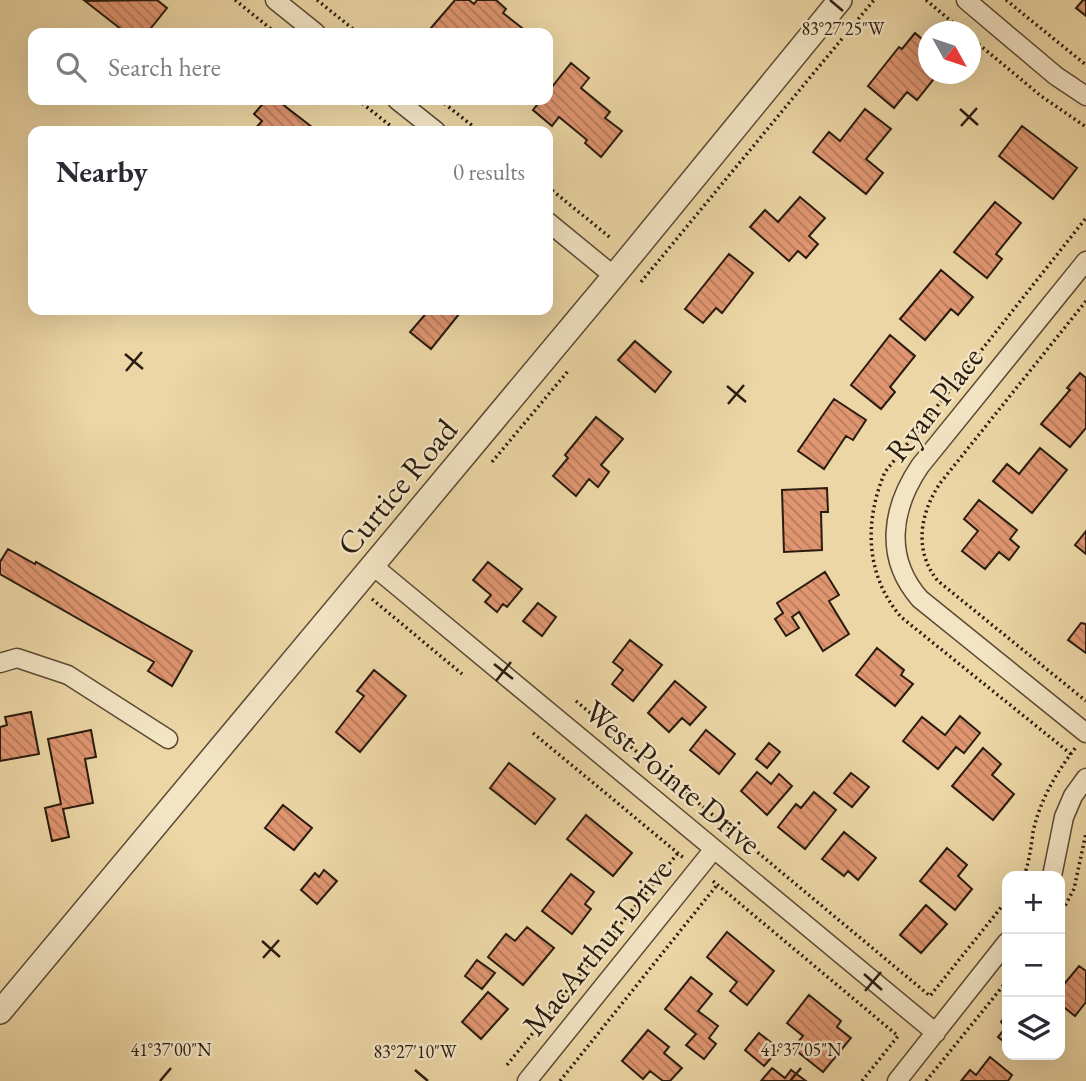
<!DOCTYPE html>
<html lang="en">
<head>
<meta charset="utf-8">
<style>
  :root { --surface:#fff; --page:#f7f7f7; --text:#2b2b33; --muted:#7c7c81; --line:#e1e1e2 }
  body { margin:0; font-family:"EB Garamond",serif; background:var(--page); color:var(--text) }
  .controls { position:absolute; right:21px; bottom:21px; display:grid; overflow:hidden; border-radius:14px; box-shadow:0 7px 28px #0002 }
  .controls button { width:63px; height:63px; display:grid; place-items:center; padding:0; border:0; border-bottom:2px solid var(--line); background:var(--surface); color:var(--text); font:35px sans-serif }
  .compass { position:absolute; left:918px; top:21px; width:63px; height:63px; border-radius:50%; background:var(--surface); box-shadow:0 7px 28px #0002; rotate:130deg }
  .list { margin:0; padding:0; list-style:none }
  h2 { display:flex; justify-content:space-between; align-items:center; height:91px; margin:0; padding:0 28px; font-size:30px }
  h2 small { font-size:23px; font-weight:400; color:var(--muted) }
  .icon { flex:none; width:38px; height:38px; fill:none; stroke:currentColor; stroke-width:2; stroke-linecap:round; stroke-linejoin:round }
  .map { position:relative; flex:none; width:1086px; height:1081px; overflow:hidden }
  .search { position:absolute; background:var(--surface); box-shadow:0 7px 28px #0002; left:28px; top:28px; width:525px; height:77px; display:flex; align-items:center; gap:18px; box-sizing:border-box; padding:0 24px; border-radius:14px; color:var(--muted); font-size:26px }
  .panel { position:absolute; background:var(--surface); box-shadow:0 7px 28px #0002; left:28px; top:126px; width:525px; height:189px; border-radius:14px }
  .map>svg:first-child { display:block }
  .building { fill:url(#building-back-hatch); stroke:#291c0f; stroke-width:2 }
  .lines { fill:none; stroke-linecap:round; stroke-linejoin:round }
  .minor-casing { stroke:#5a4a34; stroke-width:21 }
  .tertiary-casing { stroke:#5a4a34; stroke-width:26 }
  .path { stroke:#291c0f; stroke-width:3.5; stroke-dasharray:2 3.5; stroke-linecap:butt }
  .minor { stroke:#f3e4c4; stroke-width:18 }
  .tertiary { stroke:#f3e4c4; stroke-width:23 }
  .ticks { fill:none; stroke:#291c0f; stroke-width:2.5 }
  .labels { text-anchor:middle; stroke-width:5; stroke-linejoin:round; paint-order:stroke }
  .street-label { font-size:32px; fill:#291c0f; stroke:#f3e4c4 }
  .ticks-label { font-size:18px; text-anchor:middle; fill:#291c0f; stroke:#f3e4c4; stroke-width:5; stroke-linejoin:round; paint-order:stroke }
</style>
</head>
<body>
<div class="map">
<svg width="1086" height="1081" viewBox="0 0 1086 1081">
  <defs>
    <pattern id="building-back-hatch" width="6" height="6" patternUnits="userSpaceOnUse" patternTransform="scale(1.75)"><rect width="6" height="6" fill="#e09671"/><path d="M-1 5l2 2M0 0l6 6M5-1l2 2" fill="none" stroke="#b67a5b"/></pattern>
  </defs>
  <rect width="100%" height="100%" fill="#ecd6a5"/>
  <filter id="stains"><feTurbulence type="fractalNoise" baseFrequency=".00286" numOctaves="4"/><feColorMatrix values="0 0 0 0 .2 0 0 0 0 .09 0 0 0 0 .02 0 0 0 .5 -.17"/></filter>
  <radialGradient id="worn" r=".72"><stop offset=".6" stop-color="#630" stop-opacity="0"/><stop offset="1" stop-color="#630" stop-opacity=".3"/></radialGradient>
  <path class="building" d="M 157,0 L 167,8 L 147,33 L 126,33 L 85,1 Z
    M 455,0 L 469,0 L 474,4 L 477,0 L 496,0 L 506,9 L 503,13 L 526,31 L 524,33 L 464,33 L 461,31 L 459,33 L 437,33 L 431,28 Z
    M 1083,0 L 1086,0 L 1086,16 L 1076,8 Z
    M 915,33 L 928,44 L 927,68 L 928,74 L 936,76 L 917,100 L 907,92 L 894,108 L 868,86 L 899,47 L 902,49 Z
    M 571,63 L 589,78 L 581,88 L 610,112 L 605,118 L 622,131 L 601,157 L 585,143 L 587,140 L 559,117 L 552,126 L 533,110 L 541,100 L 548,100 L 548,92 Z
    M 266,100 L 277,100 L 317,131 L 258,131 L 255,129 L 262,121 L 254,114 Z
    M 865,109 L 891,129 L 866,159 L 883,173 L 866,194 L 813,152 L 829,132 L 840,141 Z
    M 1022,126 L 1077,168 L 1053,199 L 999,156 Z
    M 800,197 L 825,218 L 809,236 L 818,244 L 806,258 L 798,251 L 789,261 L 750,227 L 765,210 L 778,222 Z
    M 995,202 L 1021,223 L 996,254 L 1002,259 L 987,278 L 954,252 Z
    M 729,254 L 753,273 L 722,313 L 716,308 L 703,323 L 685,309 Z
    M 941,270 L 973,297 L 958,315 L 951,309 L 925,340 L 900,319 Z
    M 429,310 L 456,310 L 460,313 L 431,349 L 410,332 Z
    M 890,335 L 915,356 L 890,387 L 895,392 L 881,409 L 851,385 Z
    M 635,341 L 671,372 L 655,392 L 618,360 Z
    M 1080,373 L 1086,378 L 1086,428 L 1070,447 L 1041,424 L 1070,390 L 1067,388 Z
    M 834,399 L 866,420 L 853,440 L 846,436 L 824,469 L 798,451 Z
    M 596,417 L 623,439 L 601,465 L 609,472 L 598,487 L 589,479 L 576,496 L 553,476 L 568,458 L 565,455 Z
    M 1040,448 L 1067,470 L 1032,513 L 993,481 L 1007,464 L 1019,474 Z
    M 827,488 L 828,512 L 821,512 L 822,550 L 784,552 L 782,490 Z
    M 979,500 L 1017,530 L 1010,539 L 1019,547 L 1009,560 L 999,552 L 985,569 L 962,551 L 978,531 L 964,519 Z
    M 1086,531 L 1086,554 L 1075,545 Z
    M 8,549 L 35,564 L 36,562 L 192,651 L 172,686 L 148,671 L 154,662 L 0,574 L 0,562 Z
    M 488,562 L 522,589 L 507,607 L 503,604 L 497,612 L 485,602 L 491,595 L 473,580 Z
    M 825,572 L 839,595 L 829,601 L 849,634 L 823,651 L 799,612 L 792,617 L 799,628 L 786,636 L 775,619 L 783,613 L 777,603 Z
    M 538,603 L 556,617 L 542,636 L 523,621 Z
    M 1081,623 L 1086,624 L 1086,653 L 1068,640 Z
    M 630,640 L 662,665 L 633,701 L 612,684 L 623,670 L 613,662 Z
    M 877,648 L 904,670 L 901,675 L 913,684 L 895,706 L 856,675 Z
    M 374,670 L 406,696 L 360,752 L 336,732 L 364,696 L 357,691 Z
    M 675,681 L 706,707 L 690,725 L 682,718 L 669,732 L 648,713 Z
    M 31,712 L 39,754 L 0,761 L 0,727 L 7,725 L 5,717 Z
    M 960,716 L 980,733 L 964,753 L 956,747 L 938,769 L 903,741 L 922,717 L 945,735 Z
    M 91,730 L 96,757 L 85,759 L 93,803 L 63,809 L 69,837 L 52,841 L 45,808 L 61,804 L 48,739 Z
    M 706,730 L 735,754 L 719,774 L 690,750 Z
    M 769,743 L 780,752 L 767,768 L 756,759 Z
    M 983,748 L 1001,764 L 992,775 L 1014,794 L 993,820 L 952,786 Z
    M 509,763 L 555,799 L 535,824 L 490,788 Z
    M 757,772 L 771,784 L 779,774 L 792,786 L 767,815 L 741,791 Z
    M 851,773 L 869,787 L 852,807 L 834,793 Z
    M 814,792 L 836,810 L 805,849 L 778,827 L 796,804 L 801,808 Z
    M 283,805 L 312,828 L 294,850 L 265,828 Z
    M 586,815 L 632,853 L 613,876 L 567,839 Z
    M 844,832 L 876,858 L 858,880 L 848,871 L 844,876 L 822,859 Z
    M 947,848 L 967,865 L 958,876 L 972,889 L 955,910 L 920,881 Z
    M 324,870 L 337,881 L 317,904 L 301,890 L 315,873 L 319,877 Z
    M 571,874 L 594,892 L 585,904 L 591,909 L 572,934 L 542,911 Z
    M 926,905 L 947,924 L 921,953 L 900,935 Z
    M 527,927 L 554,948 L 523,985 L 488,957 L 506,934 L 515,941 Z
    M 727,932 L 774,971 L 747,1005 L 730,991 L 737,982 L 707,957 Z
    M 477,960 L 495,973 L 482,989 L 465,976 Z
    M 1079,966 L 1086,971 L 1086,1002 L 1075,1016 L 1060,1004 L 1060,979 L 1065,983 Z
    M 691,977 L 712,994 L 698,1011 L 718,1026 L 709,1038 L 716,1044 L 704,1059 L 686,1045 L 696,1034 L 665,1009 Z
    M 488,992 L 508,1009 L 481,1039 L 462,1022 Z
    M 809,995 L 841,1021 L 837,1027 L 851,1038 L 823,1072 L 793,1048 L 803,1036 L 787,1023 Z
    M 1007,1014 L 1007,1044 L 998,1037 L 1006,1027 L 1001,1022 Z
    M 648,1030 L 669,1047 L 664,1053 L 682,1068 L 670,1081 L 663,1081 L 650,1071 L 643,1079 L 622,1061 Z
    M 759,1033 L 779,1049 L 764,1066 L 745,1050 Z
    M 990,1057 L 1012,1075 L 1008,1081 L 961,1081 L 970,1070 L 976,1075 Z
    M 772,1068 L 785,1078 L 791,1070 L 806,1081 L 761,1081 Z"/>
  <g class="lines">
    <g class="minor-casing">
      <path id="minor" d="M 275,0 L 316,33
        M 966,0 L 1056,76 L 1086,96
        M 397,100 L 436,131
        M 548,222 L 614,276
        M 1086,261 L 920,466 C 891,509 884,558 920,599 L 1086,733
        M 372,565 L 936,1033
        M 0,663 L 17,658 L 68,675 L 168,739
        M 1052,876 L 1064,817 L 1073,796 L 1086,778
        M 527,1081 L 714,849
        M 897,1081 L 1007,942"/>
    </g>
    <g class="tertiary-casing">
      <path id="tertiary" d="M 0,1012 L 614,276 L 840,0"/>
    </g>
    <path class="path" d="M 235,0 L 276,33
      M 317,0 L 358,33
      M 926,0 L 964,32
      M 1006,0 L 1086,65
      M 970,37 L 1041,96 L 1086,127
      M 358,100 L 397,131
      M 440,100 L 479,131
      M 548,187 L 612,239
      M 641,282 L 874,0
      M 1086,301 L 941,482 C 920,512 913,551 938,581 L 1086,701
      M 492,462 L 568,371
      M 372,599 L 462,674
      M 576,701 L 930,996 L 1007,900
      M 533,733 L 685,859
      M 1071,754 L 901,617 C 865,575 864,521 885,472 L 1086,218
      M 1024,876 C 1029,862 1031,848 1033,832 C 1040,800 1056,773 1076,747
      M 713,881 L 898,1036 L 862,1081
      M 1060,915 L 1074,889 L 1086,833
      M 507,1065 L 678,853
      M 560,1081 L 717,885
      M 926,1081 L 1007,981"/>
    <use href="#minor" class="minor"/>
    <use href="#tertiary" class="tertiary"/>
  </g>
  <path class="ticks" d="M 830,0 L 843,11M 960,109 L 978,125M 961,126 L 977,108M 125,354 L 143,369M 126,371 L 142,352M 727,386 L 746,402M 728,404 L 744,385M 494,664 L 513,679M 496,681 L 511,662M 262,941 L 280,957M 263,958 L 279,940M 864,974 L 882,990M 865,991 L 881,972M 415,1070 L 428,1081M 160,1081 L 171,1068M 790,1081 L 801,1068"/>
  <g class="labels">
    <g class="street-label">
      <text transform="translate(934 404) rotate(-52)" y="11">Ryan Place</text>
      <text transform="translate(397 487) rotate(-50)" y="11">Curtice Road</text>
      <text transform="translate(673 777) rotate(40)" y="11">West Pointe Drive</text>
      <text transform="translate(597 947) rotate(-51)" y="11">MacArthur Drive</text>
    </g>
  </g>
  <g class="ticks-label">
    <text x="843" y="35">83°27'25"W</text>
    <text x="171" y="1056">41°37'00"N</text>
    <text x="801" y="1056">41°37'05"N</text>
    <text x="415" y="1058">83°27'10"W</text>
  </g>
  <rect width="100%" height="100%" filter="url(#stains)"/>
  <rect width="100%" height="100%" fill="url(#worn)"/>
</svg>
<div class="controls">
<button>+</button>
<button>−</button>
<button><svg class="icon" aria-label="layers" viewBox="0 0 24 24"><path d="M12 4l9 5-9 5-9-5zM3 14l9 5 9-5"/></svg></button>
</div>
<svg class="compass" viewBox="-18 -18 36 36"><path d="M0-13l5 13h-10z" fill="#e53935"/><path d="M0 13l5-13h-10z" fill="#7c7c81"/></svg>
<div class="search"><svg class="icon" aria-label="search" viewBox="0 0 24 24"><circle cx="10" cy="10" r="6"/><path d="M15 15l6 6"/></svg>Search here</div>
<section class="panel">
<h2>Nearby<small>0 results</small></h2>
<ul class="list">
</ul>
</section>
</div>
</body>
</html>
